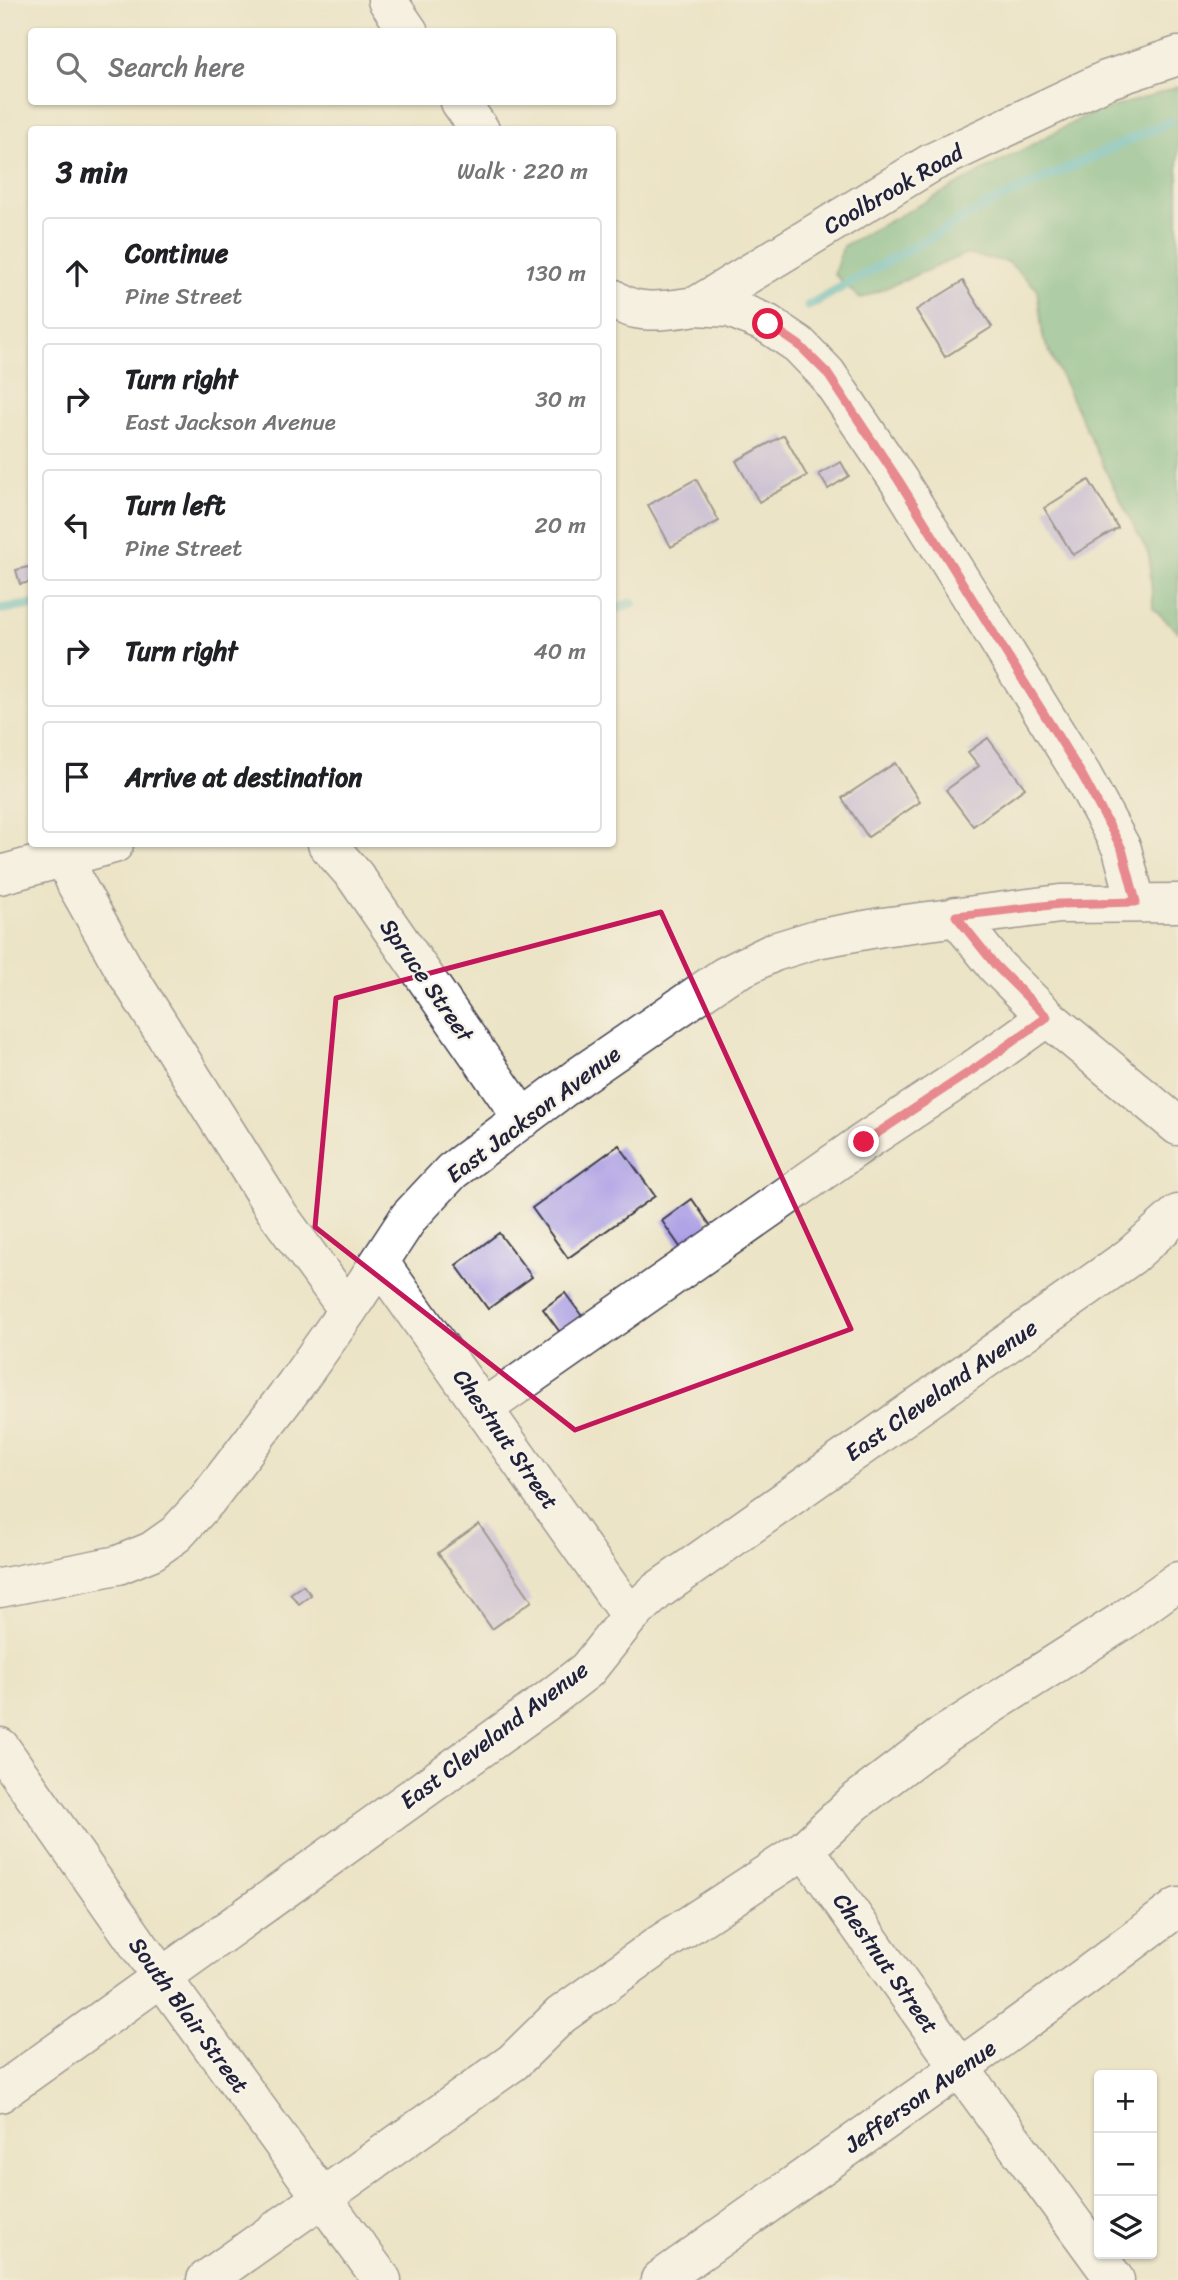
<!DOCTYPE html>
<html lang="en">
<head>
<meta charset="utf-8">
<style>
  :root { --surface:#fff; --page:#f6f6f6; --text:#202124; --muted:#757577; --line:#e0e0e0 }
  body { margin:0; font-family:Sriracha,sans-serif; background:var(--page); color:var(--text) }
  .controls { position:absolute; right:21px; bottom:21px; display:grid; overflow:hidden; border-radius:7px; box-shadow:0 2px 5px #0004 }
  .controls button { width:63px; height:63px; display:grid; place-items:center; padding:0; border:0; border-bottom:2px solid var(--line); background:var(--surface); color:var(--text); font:35px sans-serif }
  .stop { position:absolute; width:21px; height:21px; margin:-16px; border:5px solid #e11d48; border-radius:50%; background:#fff }
  .stop.end { background:#e11d48; border-color:#fff; box-shadow:0 2px 7px #0008 }
  .list { margin:0; padding:0; list-style:none }
  h2 { display:flex; justify-content:space-between; align-items:center; height:91px; margin:0; padding:0 28px; font-size:30px }
  h2 small { font-size:23px; font-weight:400; color:var(--muted) }
  .list li { display:grid; grid-template-columns:46px 1fr auto; gap:21px; align-items:center; box-sizing:border-box; height:112px; margin:0 14px 14px; padding:0 14px; border:2px solid var(--line); border-radius:7px }
  .list b { display:block; font-size:26px; white-space:nowrap }
  .list p { margin:0; font-size:23px; white-space:nowrap; color:var(--muted) }
  .list em { font-size:23px; font-style:normal; color:var(--muted) }
  .icon { flex:none; width:38px; height:38px; fill:none; stroke:currentColor; stroke-width:2; stroke-linecap:round; stroke-linejoin:round }
  .map { position:relative; flex:none; width:1178px; height:2280px; overflow:hidden }
  .search { position:absolute; background:var(--surface); box-shadow:0 2px 5px #0004; left:28px; top:28px; width:588px; height:77px; display:flex; align-items:center; gap:18px; box-sizing:border-box; padding:0 24px; border-radius:7px; color:var(--muted); font-size:26px }
  .panel { position:absolute; background:var(--surface); box-shadow:0 2px 5px #0004; left:28px; top:126px; width:588px; height:721px; border-radius:7px }
  .map>svg:first-child { display:block }
  .forest { fill:#62b07b; stroke:#42695b; stroke-width:2 }
  .lines { fill:none; stroke-linecap:round; stroke-linejoin:round }
  .stream { stroke:#44b4bb; stroke-width:10 }
  .building { fill:#a99be6 }
  .minor-casing { stroke:#403f50; stroke-width:41 }
  .minor { stroke:#fff; stroke-width:38 }
  .route { stroke:#e11d48; stroke-width:9 }
  .marked { fill:none; stroke:#c2185b; stroke-width:5; stroke-linejoin:round }
  .labels { text-anchor:middle; stroke-width:5; stroke-linejoin:round; paint-order:stroke }
  .street-label { font-size:23px; fill:#22223b; stroke:#f7f3e8 }
</style>
</head>
<body>
<div class="map">
<svg width="1178" height="2280" viewBox="0 0 1178 2280">
  <rect width="100%" height="100%" fill="#f7f3e8"/>
  <filter id="ink" filterUnits="userSpaceOnUse"><feTurbulence type="fractalNoise" baseFrequency=".0143" numOctaves="2"/><feDisplacementMap in="SourceGraphic" scale="14" xChannelSelector="R" yChannelSelector="G"/><feConvolveMatrix kernelMatrix="1 2 1 2 8 2 1 2 1" color-interpolation-filters="sRGB"/></filter>
  <filter id="wash" filterUnits="userSpaceOnUse"><feTurbulence type="fractalNoise" baseFrequency=".00686" numOctaves="4" result="noise"/><feDisplacementMap in="SourceGraphic" scale="28" xChannelSelector="R" yChannelSelector="G"/><feGaussianBlur stdDeviation="1.57" result="paint"/><feColorMatrix in="noise" values="0 0 0 0 0 0 0 0 0 0 0 0 0 0 0 0 0 1.4 0 .05"/><feComposite in="paint" operator="in"/></filter>
  <g filter="url(#wash)">
    <rect width="100%" height="100%" fill="#ece4c6"/>
    <path class="forest" d="M 1178,87 L 1178,632 L 1153,608 L 1149,555 L 1112,484 L 1043,338 L 1037,289 L 1008,262 L 965,254 L 860,299 L 834,274 L 843,246 L 1085,116 Z"/>
    <g class="lines">
      <path class="stream" d="M 808,306 L 991,203 L 1169,122
        M 0,609 L 32,605
        M 612,610 L 632,603"/>
    </g>
    <g id="blocks">
      <path class="building" d="M 963,281 L 992,327 L 945,357 L 916,310 Z
        M 784,435 L 807,476 L 759,502 L 736,461 Z
        M 841,462 L 849,476 L 828,489 L 819,474 Z
        M 696,479 L 719,521 L 671,547 L 648,505 Z
        M 1089,480 L 1118,528 L 1073,555 L 1044,508 Z
        M 32,566 L 32,582 L 20,584 L 16,570 Z
        M 988,738 L 1025,788 L 973,826 L 946,790 L 979,766 L 968,752 Z
        M 895,763 L 920,802 L 868,837 L 842,798 Z
        M 619,1145 L 655,1196 L 568,1258 L 532,1208 Z
        M 692,1199 L 715,1232 L 685,1254 L 662,1221 Z
        M 499,1233 L 532,1277 L 488,1309 L 456,1265 Z
        M 565,1293 L 587,1323 L 565,1339 L 543,1309 Z
        M 479,1524 L 532,1601 L 492,1629 L 438,1553 Z
        M 303,1585 L 311,1595 L 299,1604 L 290,1594 Z"/>
    </g>
  </g>
  <g filter="url(#ink)">
    <use href="#blocks" fill-opacity="0" stroke="#403f50" stroke-width="2"/>
    <g class="lines">
      <g class="minor-casing">
        <path id="minor" d="M 387,0 L 409,32
          M 460,102 L 480,130
          M 612,298 C 636,317 668,310 696,306 L 931,163 L 1106,80 L 1178,56
          M 696,306 L 730,308 L 768,324 L 799,345 L 827,374 L 899,481 L 1082,775 L 1122,849 L 1136,902
          M 327,844 L 355,876 L 523,1119
          M 65,856 L 76,884 L 124,969 L 275,1210 L 348,1310
          M 0,875 L 114,844
          M 956,916 L 996,966 L 1047,1017 L 1178,1126
          M 380,1263 L 630,1616
          M 484,1408 L 864,1142 L 980,1065 L 1047,1017
          M 0,1588 L 118,1565 L 152,1551 L 176,1534 L 207,1500 L 295,1385 L 348,1310 L 409,1217 L 452,1171 L 581,1075 L 725,976 L 774,952 L 816,939 L 882,927 L 1060,904 L 1178,903
          M 0,1747 L 149,1960 L 382,2280
          M 805,1849 L 960,2068 L 1115,2280
          M 0,2093 L 547,1701 L 587,1670 L 630,1616 L 657,1591 L 1131,1256 L 1178,1214
          M 206,2280 L 513,2062 L 561,2015 L 659,1945 L 805,1849 L 854,1803 L 942,1736 L 1124,1620 L 1178,1581
          M 660,2280 C 833,2157 1009,2036 1178,1907"/>
      </g>
      <use href="#minor" class="minor"/>
    </g>
  </g>
  <g class="lines" filter="url(#ink)">
    <path class="route" d="M 768,324 L 799,345 L 827,373 L 899,481 L 1082,775 L 1122,849 L 1136,902 L 1060,904 L 956,916 L 996,966 L 1047,1017 L 980,1065 L 864,1142"/>
  </g>
  <path d="M0 0H1178V2280H0ZM 661,912 L 851,1329 L 575,1430 L 315,1227 L 336,998 Z" fill="#ece4c6" fill-opacity=".55" fill-rule="evenodd"/>
  <path class="marked" d="M 661,912 L 851,1329 L 575,1430 L 315,1227 L 336,998 Z"/>
  <g class="labels">
    <g class="street-label">
      <text transform="translate(893 189) rotate(-30)" y="8">Coolbrook Road</text>
      <text transform="translate(427 980) rotate(55)" y="8">Spruce Street</text>
      <text transform="translate(533 1114) rotate(-37)" y="8">East Jackson Avenue</text>
      <text transform="translate(941 1390) rotate(-35)" y="8">East Cleveland Avenue</text>
      <text transform="translate(506 1439) rotate(55)" y="8">Chestnut Street</text>
      <text transform="translate(494 1735) rotate(-37)" y="8">East Cleveland Avenue</text>
      <text transform="translate(886 1963) rotate(55)" y="8">Chestnut Street</text>
      <text transform="translate(189 2015) rotate(54)" y="8">South Blair Street</text>
      <text transform="translate(920 2096) rotate(-35)" y="8">Jefferson Avenue</text>
    </g>
  </g>
</svg>
<div class="controls">
<button>+</button>
<button>−</button>
<button><svg class="icon" aria-label="layers" viewBox="0 0 24 24"><path d="M12 4l9 5-9 5-9-5zM3 14l9 5 9-5"/></svg></button>
</div>
<div class="stop" style="left:768px;top:324px"></div>
<div class="stop end" style="left:864px;top:1142px"></div>
<div class="search"><svg class="icon" aria-label="search" viewBox="0 0 24 24"><circle cx="10" cy="10" r="6"/><path d="M15 15l6 6"/></svg>Search here</div>
<section class="panel">
<h2>3 min<small>Walk · 220 m</small></h2>
<ul class="list">
<li><svg class="icon" aria-label="ahead" viewBox="0 0 24 24"><path d="M12 20V5M6 11l6-6 6 6"/></svg><div><b>Continue</b><p>Pine Street</p></div><em>130 m</em></li>
<li><svg class="icon" aria-label="right" viewBox="0 0 24 24"><path d="M7 20v-9h11M14 6l5 5-5 5"/></svg><div><b>Turn right</b><p>East Jackson Avenue</p></div><em>30 m</em></li>
<li><svg class="icon" aria-label="left" viewBox="0 0 24 24"><path d="M17 20v-9H6M10 6l-5 5 5 5"/></svg><div><b>Turn left</b><p>Pine Street</p></div><em>20 m</em></li>
<li><svg class="icon" aria-label="right" viewBox="0 0 24 24"><path d="M7 20v-9h11M14 6l5 5-5 5"/></svg><div><b>Turn right</b></div><em>40 m</em></li>
<li><svg class="icon" aria-label="arrive" viewBox="0 0 24 24"><path d="M6 21V4h12l-3 4 3 4H6"/></svg><div><b>Arrive at destination</b></div></li>
</ul>
</section>
</div>
</body>
</html>
